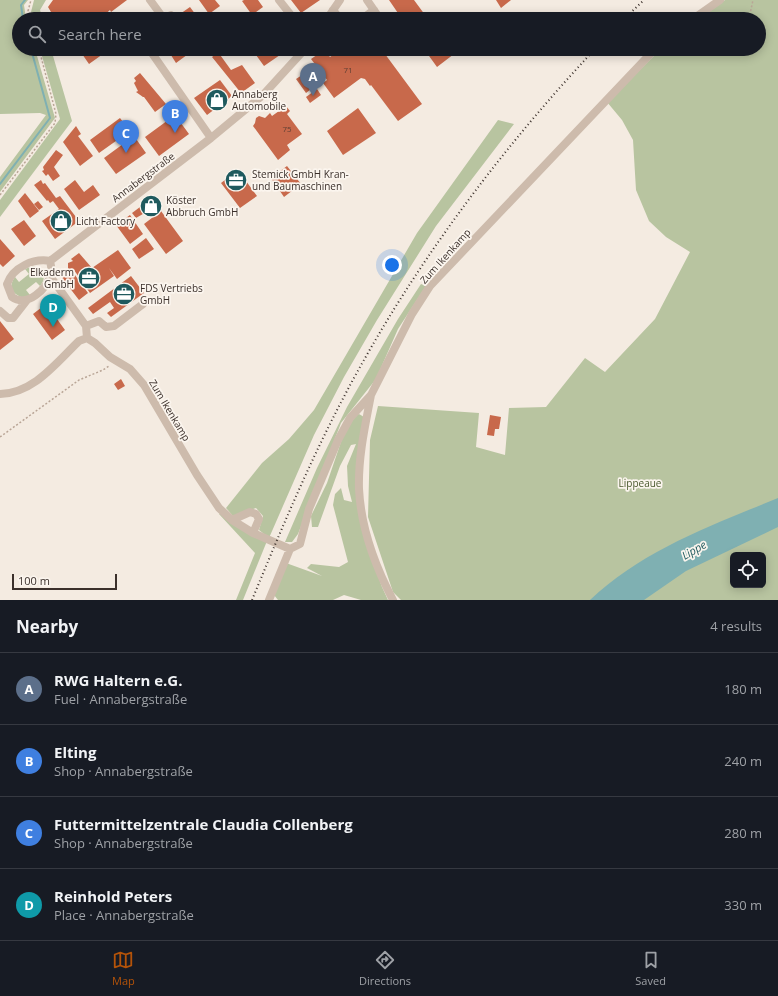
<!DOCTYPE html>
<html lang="en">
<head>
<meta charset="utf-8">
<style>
  :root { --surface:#171b24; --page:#242831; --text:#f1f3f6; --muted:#9ea1a6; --line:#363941; --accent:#b45309 }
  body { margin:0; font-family:"Open Sans",sans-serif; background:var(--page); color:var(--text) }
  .controls { position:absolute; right:12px; bottom:12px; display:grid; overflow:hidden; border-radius:6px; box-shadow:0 2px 10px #0003 }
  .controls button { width:36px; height:36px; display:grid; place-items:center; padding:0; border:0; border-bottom:1px solid var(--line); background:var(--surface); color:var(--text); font:20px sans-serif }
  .scale { position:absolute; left:12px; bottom:10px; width:105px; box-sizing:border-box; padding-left:4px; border:2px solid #3b302b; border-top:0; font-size:11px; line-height:14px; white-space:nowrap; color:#3b302b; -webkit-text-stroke:3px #fbf5ee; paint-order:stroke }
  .you { position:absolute; left:392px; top:265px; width:14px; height:14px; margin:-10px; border:3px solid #fff; border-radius:50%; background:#1a73e8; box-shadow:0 0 0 6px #1a73e833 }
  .badge { display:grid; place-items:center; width:26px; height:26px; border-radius:50%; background:var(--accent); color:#fff; font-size:13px; font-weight:700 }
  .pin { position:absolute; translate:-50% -33px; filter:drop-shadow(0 1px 2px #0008) }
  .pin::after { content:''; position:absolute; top:21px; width:14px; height:12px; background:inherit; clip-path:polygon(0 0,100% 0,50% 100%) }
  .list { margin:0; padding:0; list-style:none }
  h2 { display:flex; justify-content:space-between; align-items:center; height:52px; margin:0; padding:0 16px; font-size:17px }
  h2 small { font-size:13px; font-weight:400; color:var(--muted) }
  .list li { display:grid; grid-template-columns:26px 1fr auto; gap:12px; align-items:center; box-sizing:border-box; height:72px; padding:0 16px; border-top:1px solid var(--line) }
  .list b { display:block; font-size:15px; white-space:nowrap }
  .list p { margin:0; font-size:13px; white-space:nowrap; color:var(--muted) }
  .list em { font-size:13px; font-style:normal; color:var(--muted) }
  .icon { flex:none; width:22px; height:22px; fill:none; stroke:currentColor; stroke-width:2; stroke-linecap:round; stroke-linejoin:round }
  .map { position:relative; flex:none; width:778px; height:600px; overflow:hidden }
  .search { position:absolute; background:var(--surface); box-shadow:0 2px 10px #0003; left:12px; right:12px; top:12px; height:44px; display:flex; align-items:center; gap:10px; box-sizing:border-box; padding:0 14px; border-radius:22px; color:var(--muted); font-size:15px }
  .sheet { height:340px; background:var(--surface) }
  nav { display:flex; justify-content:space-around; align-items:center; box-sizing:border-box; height:56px; border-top:1px solid var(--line); background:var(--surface); font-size:11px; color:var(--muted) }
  nav a { display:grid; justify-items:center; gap:2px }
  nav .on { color:var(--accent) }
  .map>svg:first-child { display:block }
  .green { fill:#b8c4a0; fill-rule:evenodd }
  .water { fill:#7fb0b2 }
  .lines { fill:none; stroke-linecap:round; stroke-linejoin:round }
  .stream { stroke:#7fb0b2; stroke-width:2 }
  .building { fill:#c8694b }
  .path { stroke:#b9a596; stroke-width:1.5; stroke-dasharray:2 2; stroke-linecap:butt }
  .minor { stroke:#cdbbac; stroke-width:8 }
  .rail { stroke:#3b302b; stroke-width:2; stroke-dasharray:1 3; stroke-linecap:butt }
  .labels { text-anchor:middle; stroke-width:3.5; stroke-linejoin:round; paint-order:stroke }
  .number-label { font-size:8px; fill:#5e3e33 }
  .poi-label { font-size:10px; fill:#3b302b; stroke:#fbf5ee; text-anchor:start }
  .street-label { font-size:10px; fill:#3b302b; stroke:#fbf5ee }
  .park-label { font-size:10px; fill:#4a5a2e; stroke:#fbf5ee }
  .water-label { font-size:11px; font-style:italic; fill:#1f5a5e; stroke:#fbf5ee }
</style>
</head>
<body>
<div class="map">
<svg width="778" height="600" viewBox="0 0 778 600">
  <rect width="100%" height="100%" fill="#f4ebe1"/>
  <path class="green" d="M 0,0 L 28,0 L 24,5 L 26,19 L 19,19 L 19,49 L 35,49 L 55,118 L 0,192 L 0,177 L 46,115 L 40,113 L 0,114 Z
    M 34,0 L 46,0 L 40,10 L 43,19 L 31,19 L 31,12 Z
    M 725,0 L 778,0 L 778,600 L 401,600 L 393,592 L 368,517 L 370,440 L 378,406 L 479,413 L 476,447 L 505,455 L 509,408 L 546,407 L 585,358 L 605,372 L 655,319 L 690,252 L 666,237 L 649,221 L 636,190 L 633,140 L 622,120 L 607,102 L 661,49 L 759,49 L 759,19 L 697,19 ZM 733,555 L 763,555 L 763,585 L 733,585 Z
    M 40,49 L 51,49 L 72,121 L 0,217 L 0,200 L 60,119 Z
    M 498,120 L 514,124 L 436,226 L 377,320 L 344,377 L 314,435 L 269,538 L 259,530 L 263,516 L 256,508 L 233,516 L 226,508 L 262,463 L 289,439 L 314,410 L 417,233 Z
    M 33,266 C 44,269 47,278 40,286 L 36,282 L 26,290 L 30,295 L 24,298 C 16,295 8,291 13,280 L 15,277 L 19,282 L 29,274 L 25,269 Z
    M 421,284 L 426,286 L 398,329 L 376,379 L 341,423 L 298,534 L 292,542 L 285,542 L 317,468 L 347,407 L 398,319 Z
    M 359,414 L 364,417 L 357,476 L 371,556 L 382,587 L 388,600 L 361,600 L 344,595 L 333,600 L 278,600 L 274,595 L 286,563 L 322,576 L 307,568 L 311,564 L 339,567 L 348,562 L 333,505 L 335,494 L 341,488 L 344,500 L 352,502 L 348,486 L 347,466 L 356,444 L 351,445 L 340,466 L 318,527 L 312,527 L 311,516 L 327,483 L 342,439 L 355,416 Z
    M 221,513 L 267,541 L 243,600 L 236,600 L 255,553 L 219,514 Z"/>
  <path class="water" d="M 778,498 L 778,527 L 686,571 L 644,600 L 590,600 C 643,550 712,525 778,498 Z"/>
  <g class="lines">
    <path class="stream" d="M 23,19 L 21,5 L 25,0
      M 0,184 L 50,118 L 31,49"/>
  </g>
  <path class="building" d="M 53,0 L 127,0 L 111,12 L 110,10 L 100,19 L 51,19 L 54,17 L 48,7 Z
    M 199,0 L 215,0 L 220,6 L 209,14 Z
    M 244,0 L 258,0 L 263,7 L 252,15 L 242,1 Z
    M 291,0 L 320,0 L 301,13 Z
    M 389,0 L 414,0 L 428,19 L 402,19 Z
    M 496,0 L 511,0 L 501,8 Z
    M 190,7 L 199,19 L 180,19 L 177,16 Z
    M 274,13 L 279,19 L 266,19 Z
    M 59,49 L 71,49 L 63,55 Z
    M 81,49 L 110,49 L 89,64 L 80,51 Z
    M 174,49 L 195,49 L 176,63 L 169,52 Z
    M 256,49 L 276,49 L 280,55 L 264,66 L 253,51 Z
    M 341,49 L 392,49 L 385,54 L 422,104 L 398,121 L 371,85 L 370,86 L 365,79 L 361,78 L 334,98 L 323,83 L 327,80 L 311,59 L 324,50 L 330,57 Z
    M 424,49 L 450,49 L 454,54 L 437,67 Z
    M 218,52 L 231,70 L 242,65 L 255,83 L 241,93 L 212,57 Z
    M 140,73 L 166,104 L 155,112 L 144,97 L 143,97 L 136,92 L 138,91 L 134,83 L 136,81 L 134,78 Z
    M 305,73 L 315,86 L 306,93 L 296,79 Z
    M 220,80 L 232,96 L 207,115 L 194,98 Z
    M 317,89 L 321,95 L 310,103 L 306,97 Z
    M 281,105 L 286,106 L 290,111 L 287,114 L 302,134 L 287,145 L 290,150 L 278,160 L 253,126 L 255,123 L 256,118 L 259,116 L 265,118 L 270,113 L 272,116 L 279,111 L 276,108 Z
    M 358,108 L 376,133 L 343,155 L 327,131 Z
    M 175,115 L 189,134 L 159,156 L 145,137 Z
    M 120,118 L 130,131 L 99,153 L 90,140 Z
    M 76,126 L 81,134 L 78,136 L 93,156 L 80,166 L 63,142 Z
    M 134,136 L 146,153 L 116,174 L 104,158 Z
    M 56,150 L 63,155 L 54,167 L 60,176 L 53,181 L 48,174 L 46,176 L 42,171 L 44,170 L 43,167 Z
    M 287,166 L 301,184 L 284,197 L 271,178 Z
    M 238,170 L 257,196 L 240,208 L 221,183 Z
    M 41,180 L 43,184 L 45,183 L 56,198 L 60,196 L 79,221 L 55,239 L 42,221 L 59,209 L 53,201 L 50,203 L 48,200 L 47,201 L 34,185 Z
    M 75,180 L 84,192 L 93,185 L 100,195 L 79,210 L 64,189 Z
    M 25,193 L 39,211 L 30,218 L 18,201 Z
    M 152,198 L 158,206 L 150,213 L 148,211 L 136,218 L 132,213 Z
    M 38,201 L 43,207 L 39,210 L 34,204 Z
    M 161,211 L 183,241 L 166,254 L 144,224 Z
    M 130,215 L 143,234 L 130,244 L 116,225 Z
    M 24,220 L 36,236 L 24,246 L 11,229 Z
    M 146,238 L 154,249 L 139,259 L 132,249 Z
    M 0,239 L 15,256 L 3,267 L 0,264 Z
    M 118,250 L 131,268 L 117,279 L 109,268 L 114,276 L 90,293 L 74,270 L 72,271 L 88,293 L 79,300 L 62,278 L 70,273 L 68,271 L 68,263 L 73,261 L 71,259 L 79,253 L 92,268 Z
    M 131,276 L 144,293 L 111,317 L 107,313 L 114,308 L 110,302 L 93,314 L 88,308 Z
    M 46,304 L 65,330 L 52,340 L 33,314 Z
    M 0,321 L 14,339 L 0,350 Z
    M 121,379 L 125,386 L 118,390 L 114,384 Z
    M 490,415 L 501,417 L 499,429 L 495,429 L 494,436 L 487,435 Z"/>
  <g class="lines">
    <path class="path" d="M 29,19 L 28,11 L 31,0
      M 749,19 L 753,0
      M 0,195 L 55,123 L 56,114 L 39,49
      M 0,437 L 79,380 L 103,370 L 109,366"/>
    <path class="minor" d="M 150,0 L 164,19
      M 279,0 L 294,19
      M 367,0 L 378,16
      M 333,10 L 340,19
      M 164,19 L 171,15 L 176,19
      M 327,19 L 340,0
      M 362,19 L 374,10
      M 693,19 L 720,0
      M 149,49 L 211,138
      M 50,261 C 51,265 52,270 51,274 C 47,289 27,308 12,297 L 7,284 C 13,267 34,258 50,261 L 211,138 L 263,95 L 305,49
      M 50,276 L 86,326 L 87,338
      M 0,311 L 8,318 L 13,318 L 27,300
      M 86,326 L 99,321 L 106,327 L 114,326 L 143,304
      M 0,394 C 34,393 56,363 79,341 L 87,338 L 95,343 L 110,357 L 130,369 L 144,385 L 197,475 L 219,508 L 232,520 L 253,533 L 290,549 L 300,544 L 309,509 L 338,440 L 350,418 L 371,395 L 412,314 L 430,286 L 655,49
      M 371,395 C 365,426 358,458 359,489 C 361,528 375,566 393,600
      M 232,520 L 250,512 L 256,514 L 259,519 L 253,533
      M 269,600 L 290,549"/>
    <path class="rail" d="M 624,19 L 644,0
      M 252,600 C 278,537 304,475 335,414 C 403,280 493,158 595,49"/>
  </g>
  <defs>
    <g id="shop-disc" transform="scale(1.15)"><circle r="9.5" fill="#1f5a5e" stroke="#fbf5ee"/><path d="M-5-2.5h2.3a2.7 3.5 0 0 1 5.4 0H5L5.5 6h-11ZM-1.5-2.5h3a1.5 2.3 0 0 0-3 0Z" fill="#fff"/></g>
    <g id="office-disc" transform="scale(1.15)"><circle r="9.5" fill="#1f5a5e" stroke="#fbf5ee"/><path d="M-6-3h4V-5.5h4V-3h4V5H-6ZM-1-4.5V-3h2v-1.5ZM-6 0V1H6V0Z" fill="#fff"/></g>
  </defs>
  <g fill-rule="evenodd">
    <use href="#shop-disc" x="217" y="100"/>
    <use href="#office-disc" x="236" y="180"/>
    <use href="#shop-disc" x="151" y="206"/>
    <use href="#shop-disc" x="61" y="221"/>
    <use href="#office-disc" x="89" y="278"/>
    <use href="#office-disc" x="124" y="294"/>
  </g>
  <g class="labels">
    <g class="number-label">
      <text x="348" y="73">71</text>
      <text x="287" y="132">75</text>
    </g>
    <g class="poi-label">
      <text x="232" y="98">Annaberg<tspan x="232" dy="12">Automobile</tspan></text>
      <text x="252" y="178">Stemick GmbH Kran-<tspan x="252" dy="12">und Baumaschinen</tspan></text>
      <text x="166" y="204">Köster<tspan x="166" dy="12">Abbruch GmbH</tspan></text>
      <text x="76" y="225">Licht Factory</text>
      <text x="74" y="276" text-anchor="end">Elkaderm<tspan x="74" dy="12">GmbH</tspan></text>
      <text x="140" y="292">FDS Vertriebs<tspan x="140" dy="12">GmbH</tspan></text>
    </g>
    <g class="street-label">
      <text transform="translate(143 177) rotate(-37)" y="4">Annabergstraße</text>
      <text transform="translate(445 256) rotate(-48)" y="4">Zum Ikenkamp</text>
      <text transform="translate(170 410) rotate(59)" y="4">Zum Ikenkamp</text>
    </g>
    <g class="park-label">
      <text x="640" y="487">Lippeaue</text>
    </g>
    <g class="water-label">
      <text transform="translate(694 550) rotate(-30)" y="4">Lippe</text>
    </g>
  </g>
</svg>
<div class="controls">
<button><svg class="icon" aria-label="locate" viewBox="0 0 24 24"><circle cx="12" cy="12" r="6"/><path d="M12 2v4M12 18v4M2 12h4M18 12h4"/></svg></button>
</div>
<div class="scale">100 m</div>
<div class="you"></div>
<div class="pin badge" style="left:313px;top:96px;background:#5c6f8a">A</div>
<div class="pin badge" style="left:175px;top:133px;background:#3f7fe0">B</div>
<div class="pin badge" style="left:126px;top:153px;background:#3f7fe0">C</div>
<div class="pin badge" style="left:53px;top:327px;background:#0f9aa8">D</div>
<div class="search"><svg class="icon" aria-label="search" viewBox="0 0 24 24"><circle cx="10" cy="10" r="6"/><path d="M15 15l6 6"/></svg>Search here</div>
</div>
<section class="sheet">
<h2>Nearby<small>4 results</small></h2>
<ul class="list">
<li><span class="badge" style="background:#5c6f8a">A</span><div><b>RWG Haltern e.G.</b><p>Fuel · Annabergstraße</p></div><em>180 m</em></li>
<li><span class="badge" style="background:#3f7fe0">B</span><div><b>Elting</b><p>Shop · Annabergstraße</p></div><em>240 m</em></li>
<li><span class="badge" style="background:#3f7fe0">C</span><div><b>Futtermittelzentrale Claudia Collenberg</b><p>Shop · Annabergstraße</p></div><em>280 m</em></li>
<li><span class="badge" style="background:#0f9aa8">D</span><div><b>Reinhold Peters</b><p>Place · Annabergstraße</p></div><em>330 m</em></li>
</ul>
</section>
<nav>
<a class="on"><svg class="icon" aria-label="map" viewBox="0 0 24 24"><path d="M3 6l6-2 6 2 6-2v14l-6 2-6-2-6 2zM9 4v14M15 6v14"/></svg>Map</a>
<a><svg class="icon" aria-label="directions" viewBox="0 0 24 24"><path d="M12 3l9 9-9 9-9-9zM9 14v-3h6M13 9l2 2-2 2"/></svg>Directions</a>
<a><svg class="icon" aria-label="saved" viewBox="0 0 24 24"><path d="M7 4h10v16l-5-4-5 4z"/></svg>Saved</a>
</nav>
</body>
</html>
